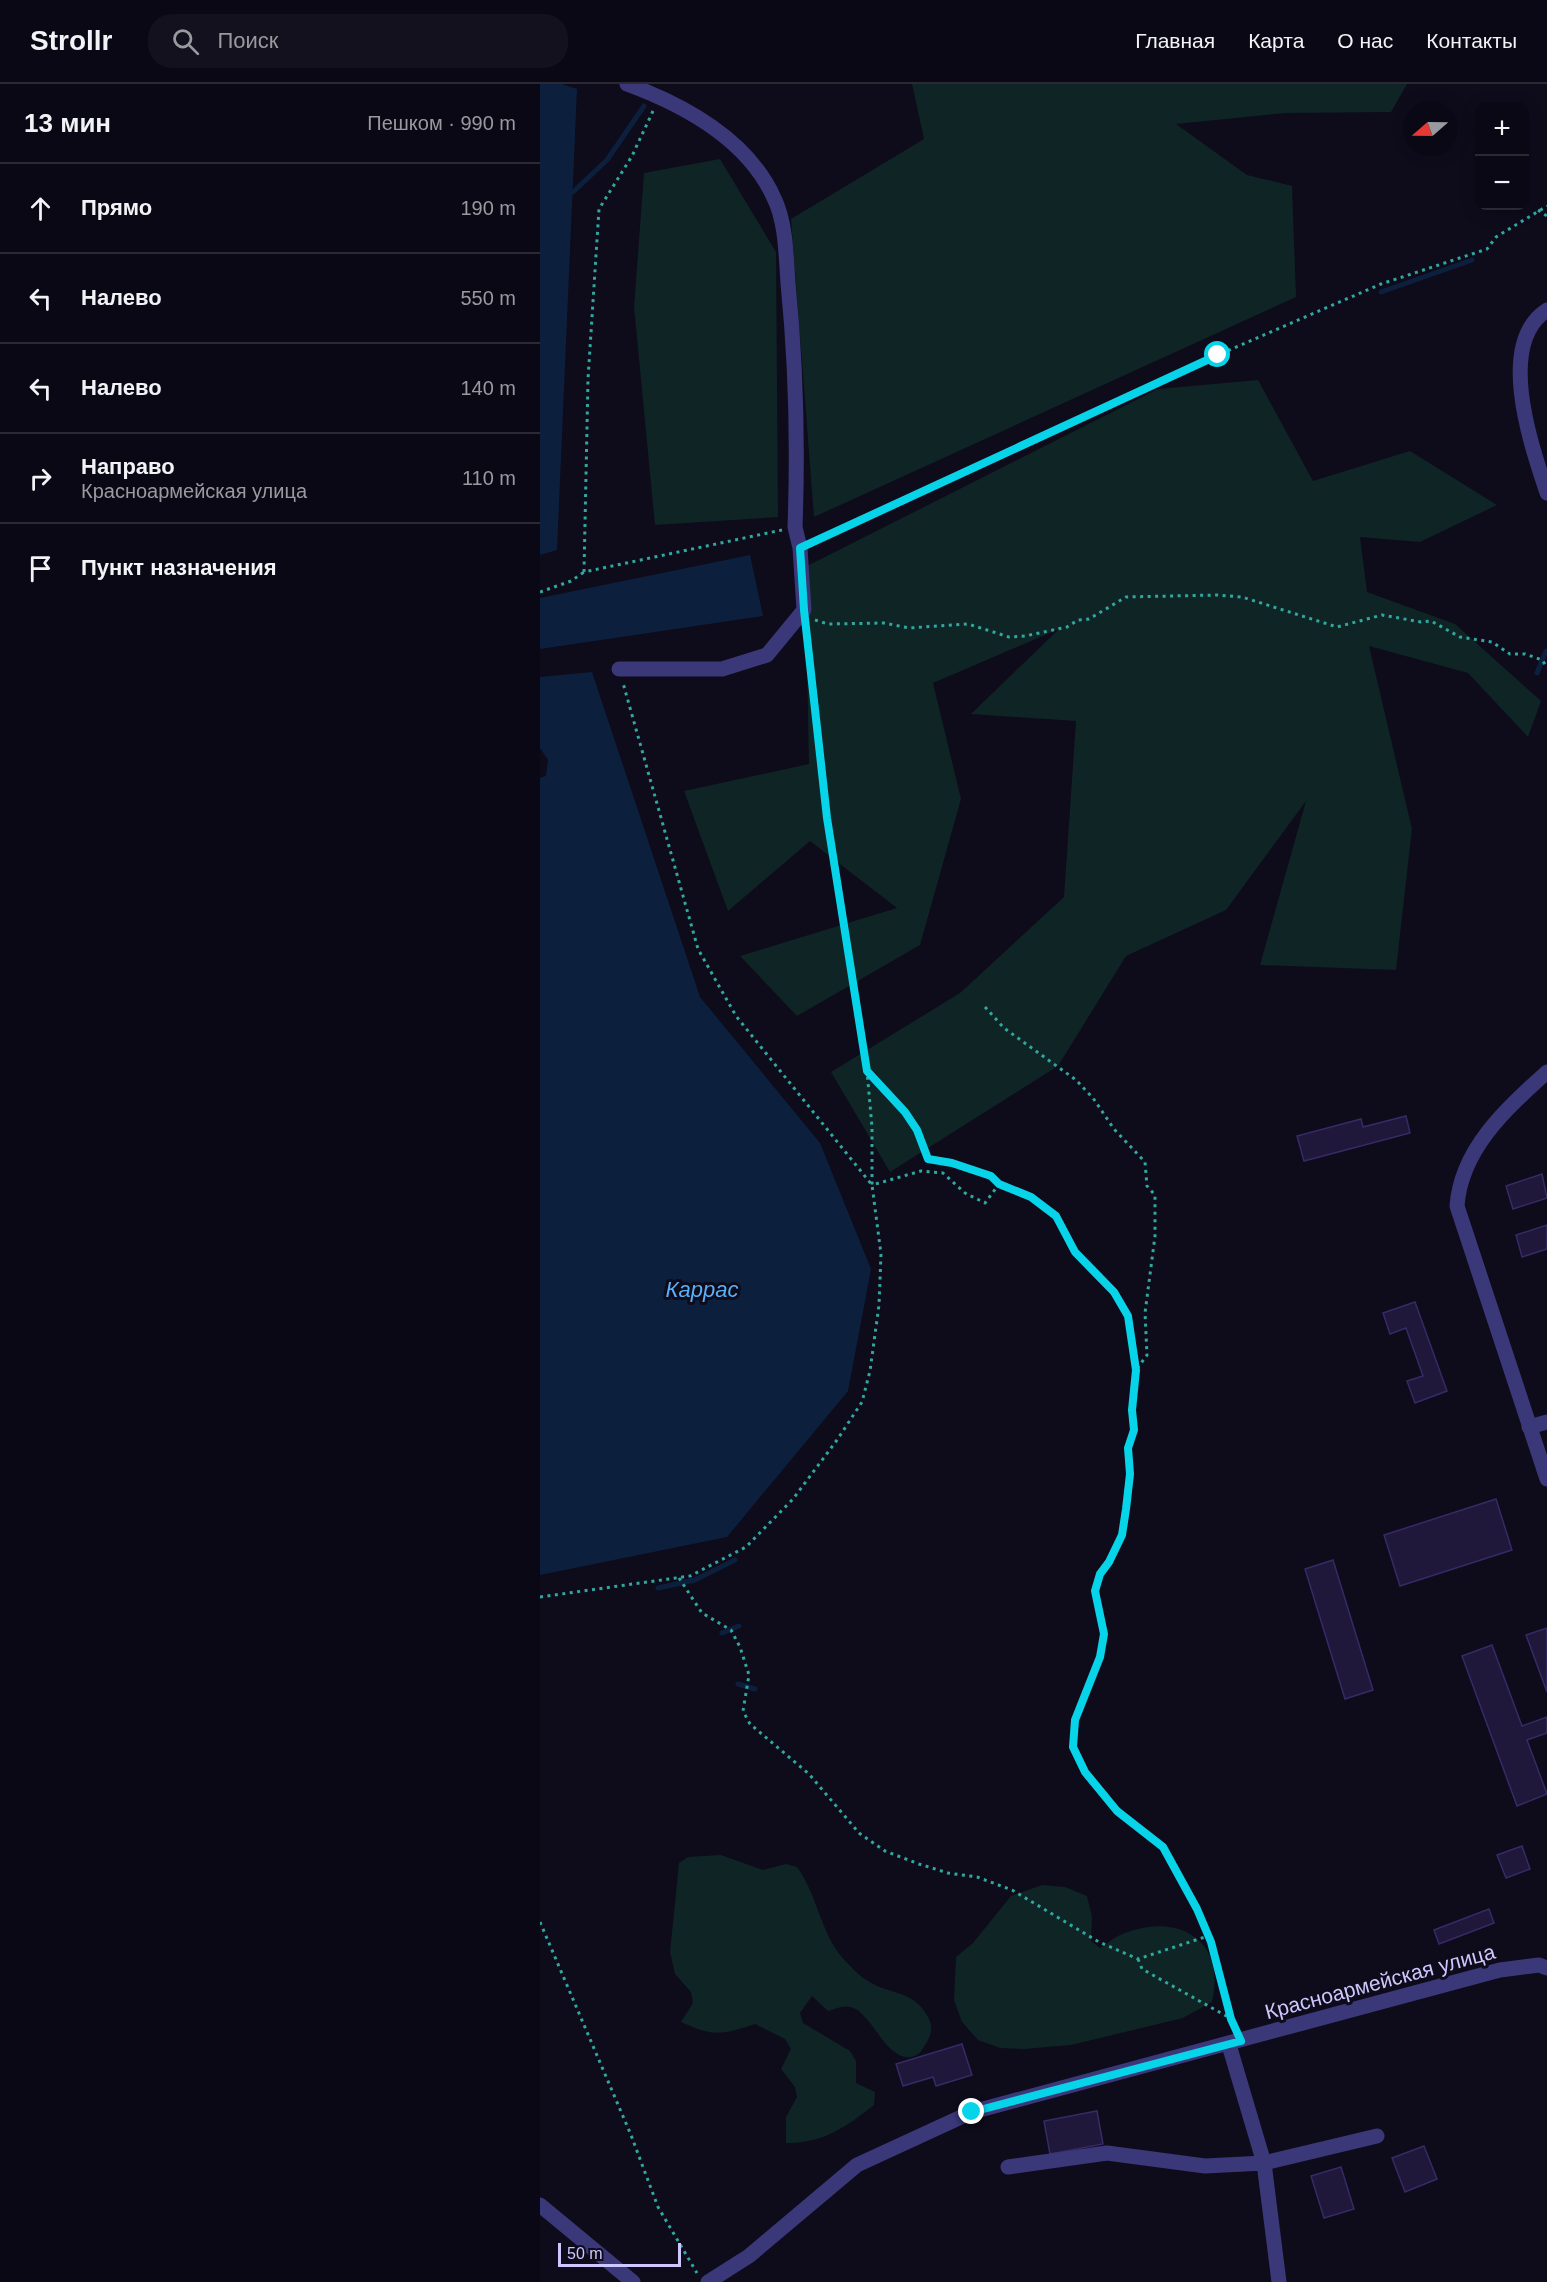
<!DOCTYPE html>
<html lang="ru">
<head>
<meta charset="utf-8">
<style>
  :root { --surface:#0a0814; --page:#13111d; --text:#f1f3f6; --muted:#999aa0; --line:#2a2934 }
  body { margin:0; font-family:Arial,sans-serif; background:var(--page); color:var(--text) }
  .controls { position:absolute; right:18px; top:18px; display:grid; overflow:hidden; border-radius:12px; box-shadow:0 3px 15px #0003 }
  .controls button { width:54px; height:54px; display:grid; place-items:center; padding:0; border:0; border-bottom:2px solid var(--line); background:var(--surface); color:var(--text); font:30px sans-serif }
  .compass { position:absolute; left:863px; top:18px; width:54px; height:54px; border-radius:50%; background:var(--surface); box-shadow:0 3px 15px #0003; rotate:250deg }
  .scale { position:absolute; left:18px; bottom:15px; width:123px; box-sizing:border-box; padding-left:6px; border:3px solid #cdc7fd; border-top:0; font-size:16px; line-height:21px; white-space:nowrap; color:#cdc7fd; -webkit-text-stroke:4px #0e0b1b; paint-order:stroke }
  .stop { position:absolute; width:18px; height:18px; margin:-14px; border:4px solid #07d4e9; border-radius:50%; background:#fff }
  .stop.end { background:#07d4e9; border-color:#fff; box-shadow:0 2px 6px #0008 }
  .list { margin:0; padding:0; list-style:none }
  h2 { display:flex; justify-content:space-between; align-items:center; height:78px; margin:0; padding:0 24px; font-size:26px }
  h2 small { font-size:20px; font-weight:400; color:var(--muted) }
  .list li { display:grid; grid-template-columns:39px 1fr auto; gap:18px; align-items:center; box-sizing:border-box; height:90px; padding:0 24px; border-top:2px solid var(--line) }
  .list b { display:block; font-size:22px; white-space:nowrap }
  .list p { margin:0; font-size:20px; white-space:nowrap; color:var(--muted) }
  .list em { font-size:20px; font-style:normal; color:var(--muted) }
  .icon { flex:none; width:33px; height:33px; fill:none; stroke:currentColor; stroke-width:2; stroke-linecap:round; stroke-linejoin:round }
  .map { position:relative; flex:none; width:1007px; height:2198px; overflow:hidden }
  header { display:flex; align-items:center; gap:36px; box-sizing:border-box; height:84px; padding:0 30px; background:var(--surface); border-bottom:2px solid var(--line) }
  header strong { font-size:28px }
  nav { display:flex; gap:33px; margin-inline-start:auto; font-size:21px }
  .search { width:420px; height:54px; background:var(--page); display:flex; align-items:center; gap:15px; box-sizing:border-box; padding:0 21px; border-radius:24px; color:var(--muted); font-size:22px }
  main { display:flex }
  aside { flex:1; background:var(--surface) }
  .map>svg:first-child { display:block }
  .green { fill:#0f2424 }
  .water { fill:#0c203e }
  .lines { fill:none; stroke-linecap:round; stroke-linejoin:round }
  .stream { stroke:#0c203e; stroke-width:5 }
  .building { fill:#1f183b; stroke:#362b66; stroke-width:1.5 }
  .path { stroke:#30a8a0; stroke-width:3; stroke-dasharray:3 4.5; stroke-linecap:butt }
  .minor { stroke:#3a3879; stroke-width:15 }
  .route { stroke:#07d4e9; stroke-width:8 }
  .labels { text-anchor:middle; stroke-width:6; stroke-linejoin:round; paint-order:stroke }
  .street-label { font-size:21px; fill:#cdc7fd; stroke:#0e0b1b }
  .water-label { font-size:22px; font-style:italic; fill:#58b0fa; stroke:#0e0b1b }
</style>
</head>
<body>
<header>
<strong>Strollr</strong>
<div class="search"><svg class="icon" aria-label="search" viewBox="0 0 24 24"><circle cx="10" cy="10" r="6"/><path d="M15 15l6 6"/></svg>Поиск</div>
<nav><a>Главная</a><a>Карта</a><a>О нас</a><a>Контакты</a></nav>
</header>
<main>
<aside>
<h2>13 мин<small>Пешком · 990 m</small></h2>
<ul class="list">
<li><svg class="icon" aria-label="ahead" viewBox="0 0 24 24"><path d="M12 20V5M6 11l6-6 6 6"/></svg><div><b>Прямо</b></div><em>190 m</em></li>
<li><svg class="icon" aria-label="left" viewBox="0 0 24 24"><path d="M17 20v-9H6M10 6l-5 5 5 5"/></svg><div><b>Налево</b></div><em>550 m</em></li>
<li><svg class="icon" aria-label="left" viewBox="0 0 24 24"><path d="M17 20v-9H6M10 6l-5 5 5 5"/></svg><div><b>Налево</b></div><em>140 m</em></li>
<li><svg class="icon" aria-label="right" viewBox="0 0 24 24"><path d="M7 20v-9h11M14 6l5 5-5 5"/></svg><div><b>Направо</b><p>Красноармейская улица</p></div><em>110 m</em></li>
<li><svg class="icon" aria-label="arrive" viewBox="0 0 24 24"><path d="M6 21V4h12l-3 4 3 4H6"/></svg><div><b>Пункт назначения</b></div></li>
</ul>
</aside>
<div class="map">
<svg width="1007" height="2198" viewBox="0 0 1007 2198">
  <rect width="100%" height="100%" fill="#0e0b1b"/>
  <path class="green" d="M 372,0 L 867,0 L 851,28 L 745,29 L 636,40 L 707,91 L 752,102 L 756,213 L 274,433 L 251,135 L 384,55 Z
    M 180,75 L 236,168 L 238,433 L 115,441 L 94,223 L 104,89 Z
    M 718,296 L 773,397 L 870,367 L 957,421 L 880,458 L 820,453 L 827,508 L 915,540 L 1001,617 L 988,653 L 928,589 L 829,562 L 872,745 L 856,886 L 720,881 L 766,717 L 686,826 L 586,872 L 518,982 L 350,1088 L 291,988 L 420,909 L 524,813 L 536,637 L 431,630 L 519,545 L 393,599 L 421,715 L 380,861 L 257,932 L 200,872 L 357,824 L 270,757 L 188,827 L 144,707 L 269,680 L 265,483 L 618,305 Z
    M 181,1771 L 223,1786 L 246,1780 L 257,1783 C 277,1810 280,1846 301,1872 C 308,1880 319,1892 328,1897 C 351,1912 373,1905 388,1933 C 393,1942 392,1949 387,1958 C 383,1964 380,1972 371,1973 C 344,1976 332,1927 310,1923 C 303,1921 295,1925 288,1927 L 272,1912 L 260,1929 L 263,1939 L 310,1967 L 316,1977 L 316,1999 L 335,2008 L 334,2021 C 306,2043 282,2060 246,2059 L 246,2033 L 257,2013 L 255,2003 L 241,1985 L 251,1965 L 245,1955 L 215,1940 C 181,1951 174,1953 141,1938 L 153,1919 L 151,1908 L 135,1890 L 130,1868 L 139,1779 L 148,1773 Z
    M 502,1801 L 525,1803 L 547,1812 L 552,1833 L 551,1857 L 560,1864 C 567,1860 573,1854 580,1851 C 635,1827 687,1853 672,1918 L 643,1934 L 531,1961 L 484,1965 L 460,1964 L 438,1956 L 422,1938 L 414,1916 L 416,1873 L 433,1859 L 471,1812 Z"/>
  <path class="water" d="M 0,0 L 22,0 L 37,5 L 17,466 L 0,471 Z
    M 210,471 L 223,532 L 0,565 L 0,514 Z
    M 52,588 L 160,913 L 280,1059 L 331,1185 L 308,1307 L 187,1453 L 0,1491 L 0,694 L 6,692 L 8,676 L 0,664 L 0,593 Z"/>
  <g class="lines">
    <path class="stream" d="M 33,108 L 67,76 L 104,22
      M 841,208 L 932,176
      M 997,589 L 1006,567
      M 118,1504 L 155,1496 L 195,1476
      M 182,1549 L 199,1542
      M 198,1600 L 215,1605"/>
  </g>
  <path class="building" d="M 866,1032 L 870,1049 L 764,1077 L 757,1052 L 821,1035 L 823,1043 Z
    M 1002,1090 L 1007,1114 L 973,1125 L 966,1102 Z
    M 1007,1141 L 1007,1165 L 982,1173 L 976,1151 Z
    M 875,1218 L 907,1307 L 875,1319 L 867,1297 L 883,1292 L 866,1244 L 850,1250 L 843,1229 Z
    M 956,1415 L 972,1466 L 860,1502 L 844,1451 Z
    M 793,1476 L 833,1606 L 805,1615 L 765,1485 Z
    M 1007,1544 L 1007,1608 L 986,1551 Z
    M 952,1561 L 982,1642 L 1007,1633 L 1007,1649 L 987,1656 L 1007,1710 L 977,1722 L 922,1572 Z
    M 982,1762 L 990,1785 L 966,1794 L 957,1771 Z
    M 949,1825 L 954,1839 L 899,1860 L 894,1846 Z
    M 422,1960 L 432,1991 L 396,2002 L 393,1993 L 363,2002 L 356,1980 Z
    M 557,2027 L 563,2060 L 510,2070 L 504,2037 Z
    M 884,2062 L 897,2095 L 865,2108 L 852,2074 Z
    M 801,2083 L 814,2125 L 784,2134 L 771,2092 Z"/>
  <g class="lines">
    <path class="path" d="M 113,27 L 92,72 L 59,125 L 48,295 L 44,488 L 242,446
      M 998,126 L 1007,132
      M 273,459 L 678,271 L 841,200 L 947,165 L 956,153 L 1007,122
      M 0,508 L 31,497 L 44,488
      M 275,536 L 288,540 L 344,539 L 369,544 L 428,540 L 469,553 L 485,552 L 527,543 L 538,536 L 549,535 L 586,513 L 677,511 L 702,513 L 797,543 L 842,531 L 881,538 L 891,537 L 920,553 L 952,558 L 970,570 L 985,570 L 1002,576 L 1007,583
      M 267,547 L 287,734 L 327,987 L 332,1043 L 332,1101 L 381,1087 L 403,1089 L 425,1109 L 445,1119 L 459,1100 L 491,1113 L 516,1132 L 535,1168 L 574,1208 L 588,1232 L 596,1284
      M 445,923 L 464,944 L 536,996 L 553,1014 L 574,1045 L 605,1078 L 607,1102 L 615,1111 L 615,1152 L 605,1229 L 607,1271 L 596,1286 L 593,1306 L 594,1346 L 588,1364 L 590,1390 L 587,1425 L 582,1451 L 569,1478 L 560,1489 L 555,1507 L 564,1549 L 560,1573 L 535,1636 L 533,1663 L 545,1688 L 577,1727 L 623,1763 L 657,1825 L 671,1858 L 694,1942
      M 328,988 C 354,1015 377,1039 388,1075 C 412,1081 441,1082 459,1100
      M 139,1494 L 162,1529 L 191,1546 L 200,1563 L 209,1591 L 203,1627 L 210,1640 L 269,1690 L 319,1749 L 345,1767 L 379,1780 L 408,1789 L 437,1793 L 472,1806 L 559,1858 L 598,1875 L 668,1852
      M 0,1513 L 150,1492 L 206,1463 L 253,1415 L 297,1356 L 322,1318 L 330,1287 L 339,1221 L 341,1170 L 332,1101 L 196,932 L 158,865 L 83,599
      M 0,1838 L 91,2051 L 118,2123 L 157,2189
      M 598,1875 L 602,1885 L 690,1934"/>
    <path class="minor" d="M 1007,226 C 955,260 992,363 1007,409
      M 79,585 L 182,585 L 227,571 L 264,526 L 260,464 L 255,443 C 258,361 256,280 248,199 C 246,172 246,138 234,114 C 208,56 144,21 87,0
      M 1007,988 C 966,1025 921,1065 917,1122 L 1007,1395
      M 989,1343 L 1007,1338
      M 689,1961 L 724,2079 L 739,2198
      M 468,2083 L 567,2069 L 665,2082 L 724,2079 L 837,2052
      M 0,2121 L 93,2198
      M 168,2198 L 209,2172 L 317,2081 L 432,2028 L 960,1886 L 999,1881 L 1007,1884"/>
  </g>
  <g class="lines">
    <path class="route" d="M 432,2028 L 701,1957 L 691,1935 L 671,1858 L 657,1825 L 623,1763 L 577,1727 L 545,1688 L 533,1663 L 535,1636 L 560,1573 L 564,1550 L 555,1507 L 560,1490 L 569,1478 L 582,1451 L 586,1425 L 590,1390 L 588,1364 L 594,1346 L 592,1326 L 596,1286 L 588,1232 L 574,1208 L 535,1168 L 516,1132 L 491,1113 L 459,1100 L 451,1092 L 412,1079 L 388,1075 L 377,1046 L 365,1028 L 327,987 L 287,734 L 264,526 L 260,464 L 678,271"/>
  </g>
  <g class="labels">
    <g class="street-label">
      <text transform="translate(840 1898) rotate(-15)" y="7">Красноармейская улица</text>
    </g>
    <g class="water-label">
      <text x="162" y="1213">Каррас</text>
    </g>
  </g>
</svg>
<div class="controls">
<button>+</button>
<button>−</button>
</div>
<svg class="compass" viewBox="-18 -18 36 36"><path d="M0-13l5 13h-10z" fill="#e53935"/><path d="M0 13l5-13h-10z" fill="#999aa0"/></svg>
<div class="scale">50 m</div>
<div class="stop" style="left:678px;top:271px"></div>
<div class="stop end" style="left:432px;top:2028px"></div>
</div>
</main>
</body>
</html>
